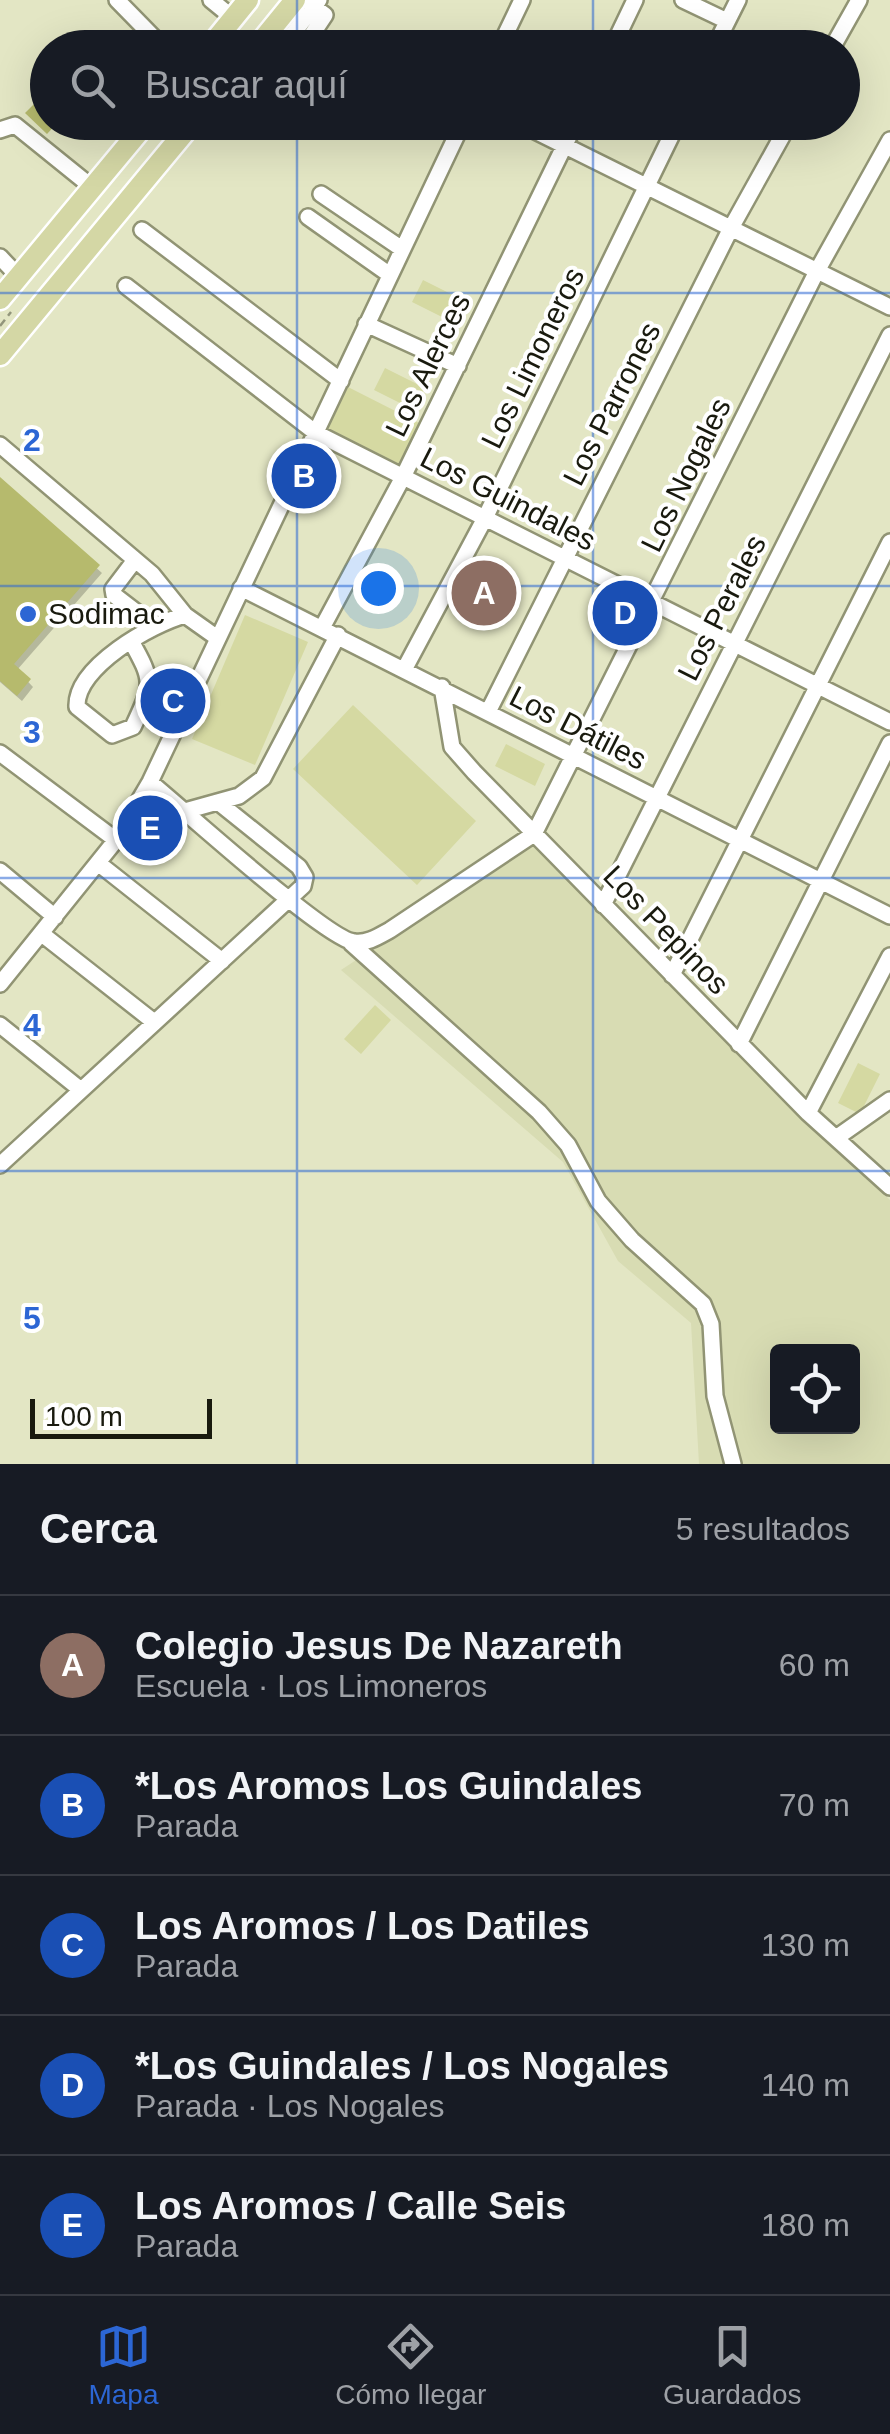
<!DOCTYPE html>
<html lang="es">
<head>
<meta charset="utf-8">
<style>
  :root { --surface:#171b24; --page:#242831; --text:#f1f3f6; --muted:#9ea1a6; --line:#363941; --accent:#2c66d4 }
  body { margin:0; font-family:Helvetica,sans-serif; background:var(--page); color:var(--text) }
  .controls { position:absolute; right:30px; bottom:30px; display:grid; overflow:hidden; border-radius:10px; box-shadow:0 10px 40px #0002 }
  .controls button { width:90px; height:90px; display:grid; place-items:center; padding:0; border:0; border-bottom:2px solid var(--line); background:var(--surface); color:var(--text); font:50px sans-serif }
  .scale { position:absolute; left:30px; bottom:25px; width:182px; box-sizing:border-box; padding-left:10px; border:5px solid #191a0e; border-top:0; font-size:28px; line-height:35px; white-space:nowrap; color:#191a0e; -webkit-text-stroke:8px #fff; paint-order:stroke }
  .you { position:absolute; left:378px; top:588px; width:35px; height:35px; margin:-25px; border:8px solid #fff; border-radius:50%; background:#1a73e8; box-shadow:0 0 0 15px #1a73e833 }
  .badge { display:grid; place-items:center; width:65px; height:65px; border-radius:50%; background:var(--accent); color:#fff; font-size:32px; font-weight:700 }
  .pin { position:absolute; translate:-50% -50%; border:5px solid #fff; box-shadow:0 2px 10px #0006 }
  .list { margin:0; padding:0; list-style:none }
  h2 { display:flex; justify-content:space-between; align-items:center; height:130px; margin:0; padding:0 40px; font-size:42px }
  h2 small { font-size:32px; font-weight:400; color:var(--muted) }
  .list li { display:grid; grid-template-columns:65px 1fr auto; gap:30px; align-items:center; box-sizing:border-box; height:140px; padding:0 40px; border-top:2px solid var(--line) }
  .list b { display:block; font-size:38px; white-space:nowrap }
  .list p { margin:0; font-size:32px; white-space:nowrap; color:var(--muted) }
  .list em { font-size:32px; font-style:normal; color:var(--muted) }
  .icon { flex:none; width:55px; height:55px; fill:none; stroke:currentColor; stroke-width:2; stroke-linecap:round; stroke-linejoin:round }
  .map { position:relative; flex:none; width:890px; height:1464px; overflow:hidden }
  .search { position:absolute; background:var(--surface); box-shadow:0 10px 40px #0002; left:30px; right:30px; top:30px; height:110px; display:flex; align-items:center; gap:25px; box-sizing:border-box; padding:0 35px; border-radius:55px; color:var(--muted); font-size:38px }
  .sheet { height:830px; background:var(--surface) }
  nav { display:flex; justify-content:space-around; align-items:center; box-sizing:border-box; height:140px; border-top:2px solid var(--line); background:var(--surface); font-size:28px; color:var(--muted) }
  nav a { display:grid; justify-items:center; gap:5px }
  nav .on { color:var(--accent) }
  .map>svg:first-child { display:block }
  .built { fill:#d8dcb3; fill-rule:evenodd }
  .green { fill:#d5d9a2 }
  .shadow { fill:#0003 }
  .building { fill:#b6ba6d }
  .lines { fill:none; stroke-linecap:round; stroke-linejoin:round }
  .minor-casing { stroke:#919474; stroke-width:20 }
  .major-casing { stroke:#fff; stroke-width:25 }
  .path { stroke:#92957b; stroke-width:2.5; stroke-dasharray:8 5; stroke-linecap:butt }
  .minor { stroke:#fff; stroke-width:15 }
  .major { stroke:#d4d7a5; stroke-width:20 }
  .grid { fill:none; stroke:#2c66d4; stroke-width:2.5; stroke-opacity:0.55 }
  .poi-dot { fill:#2c66d4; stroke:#fff; stroke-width:4 }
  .labels { text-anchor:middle; stroke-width:8; stroke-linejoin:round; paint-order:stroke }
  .street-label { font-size:30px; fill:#191a0e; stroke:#fff }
  .poi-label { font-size:30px; fill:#191a0e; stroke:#fff; text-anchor:start }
  .grid-label { font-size:32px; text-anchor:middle; font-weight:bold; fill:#2c66d4; stroke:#fff; stroke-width:8; stroke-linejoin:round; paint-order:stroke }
</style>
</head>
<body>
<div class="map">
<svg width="890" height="1464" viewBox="0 0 890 1464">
  <rect width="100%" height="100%" fill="#e3e6c4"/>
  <path class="built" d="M 532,844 L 732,1049 L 890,1200 L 890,1464 L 699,1464 L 691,1323 L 618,1261 L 563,1162 L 341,970 ZM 778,1352 L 852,1352 L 852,1426 L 778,1426 Z"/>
  <path class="green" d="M 423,280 L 463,300 L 452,322 L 412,302 Z
    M 385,368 L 425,388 L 414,410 L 374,390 Z
    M 348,387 L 419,423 L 399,464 L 328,429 Z
    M 245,615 L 308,642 L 255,765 L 192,739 Z
    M 353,705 L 476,821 L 417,885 L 293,769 Z
    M 506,744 L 545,764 L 535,786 L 495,766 Z
    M 375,1005 L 391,1020 L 361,1054 L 344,1039 Z
    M 858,1063 L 880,1074 L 860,1114 L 838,1103 Z"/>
  <path class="shadow" d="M 0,481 L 102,573 L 17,670 L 33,687 L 22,701 L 0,682 Z"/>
  <path class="building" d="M 38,100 L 48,109 L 48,122 L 58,122 L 47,134 L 25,113 Z
    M 0,477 L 100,565 L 14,664 L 31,679 L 17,696 L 0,681 Z"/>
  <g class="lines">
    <g class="minor-casing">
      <path id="minor" d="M 117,0 L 164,48
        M 211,0 L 233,18
        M 683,0 L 727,21
        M 304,46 L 292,35 L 319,0
        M 303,48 L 325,15 L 305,0
        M 499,48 L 522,0
        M 612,48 L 635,0
        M 714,48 L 738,0
        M 832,48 L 859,0
        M 517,122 L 890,307
        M 0,130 L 15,125 L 93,188
        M 321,194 L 402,249
        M 308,217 L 390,275
        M 142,230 L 341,381
        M 0,257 L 19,277
        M 126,286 L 316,433 L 890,722
        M 366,324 L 458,366
        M 0,445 L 152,574 L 185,615 L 216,637
        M 135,560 L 113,589 L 114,595 L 153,625
        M 241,588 L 890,916
        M 322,628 L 403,477 L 576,122
        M 131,641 C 154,682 153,684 133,727 L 112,735 L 77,707 C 75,667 152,624 185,615
        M 405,668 L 485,518 L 678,122
        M 442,687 L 452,747 L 474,772 L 808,1113 L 890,1187
        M 488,712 L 731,228 L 790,122
        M 0,753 L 116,840
        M 150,782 C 182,808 326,939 354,942 C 367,944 379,936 390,930 L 534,834 L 817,271 L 890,140
        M 185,811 L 239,796 L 263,778 L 338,635
        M 98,863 L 222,961
        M 0,871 L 55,917
        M 603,905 L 890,335
        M 42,934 L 154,1022
        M 351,943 L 539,1112 L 568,1145 L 598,1201 L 632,1240 L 703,1304 L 711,1324 L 715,1396 L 733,1464
        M 672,975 L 890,542
        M 0,984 L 116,840 L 150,782 L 463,122
        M 0,1025 L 81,1090
        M 739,1044 L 890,743
        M 808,1113 L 890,956
        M 836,1138 L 890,1100
        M 0,1165 L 303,886 L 305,877 L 299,867 L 218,802"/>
    </g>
    <g class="major-casing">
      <path id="major" d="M 209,48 L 248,0
        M 256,48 L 295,0
        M 0,299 L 147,122
        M 0,355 L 193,122"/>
    </g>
    <path class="path" d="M 0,326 L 11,312"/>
    <use href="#minor" class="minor"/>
    <use href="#major" class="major"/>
  </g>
  <path class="grid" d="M 297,0 L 297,48M 593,0 L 593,48M 297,122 L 297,1464M 593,122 L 593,1464M 0,293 L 890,293M 0,586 L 890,586M 0,878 L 890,878M 0,1171 L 890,1171"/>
  <circle class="poi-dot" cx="28" cy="614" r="10"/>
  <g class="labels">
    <g class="street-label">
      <text transform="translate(533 358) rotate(-64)" y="10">Los Limoneros</text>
      <text transform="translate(428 365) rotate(-64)" y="10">Los Alerces</text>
      <text transform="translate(612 404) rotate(-63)" y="10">Los Parrones</text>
      <text transform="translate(686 475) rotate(-64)" y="10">Los Nogales</text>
      <text transform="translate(508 499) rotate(27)" y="10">Los Guindales</text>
      <text transform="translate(722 608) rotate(-63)" y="10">Los Perales</text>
      <text transform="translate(578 728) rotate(27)" y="10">Los Dátiles</text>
      <text transform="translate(666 930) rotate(46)" y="10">Los Pepinos</text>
    </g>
    <g class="poi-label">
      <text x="48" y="624">Sodimac</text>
    </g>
  </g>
  <g class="grid-label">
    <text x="32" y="451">2</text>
    <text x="32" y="743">3</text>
    <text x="32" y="1036">4</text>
    <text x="32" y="1329">5</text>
  </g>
</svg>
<div class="controls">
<button><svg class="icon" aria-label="locate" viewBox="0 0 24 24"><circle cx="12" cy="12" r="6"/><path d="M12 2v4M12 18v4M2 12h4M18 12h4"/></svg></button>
</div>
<div class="scale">100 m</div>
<div class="you"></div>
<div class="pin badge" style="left:484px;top:593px;background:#8d6e63">A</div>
<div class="pin badge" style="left:304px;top:476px;background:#1a4fb4">B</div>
<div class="pin badge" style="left:173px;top:701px;background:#1a4fb4">C</div>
<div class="pin badge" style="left:625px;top:613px;background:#1a4fb4">D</div>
<div class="pin badge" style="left:150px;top:828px;background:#1a4fb4">E</div>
<div class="search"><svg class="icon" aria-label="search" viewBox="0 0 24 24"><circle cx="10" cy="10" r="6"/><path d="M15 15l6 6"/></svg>Buscar aquí</div>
</div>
<section class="sheet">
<h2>Cerca<small>5 resultados</small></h2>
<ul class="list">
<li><span class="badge" style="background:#8d6e63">A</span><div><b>Colegio Jesus De Nazareth</b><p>Escuela · Los Limoneros</p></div><em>60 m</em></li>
<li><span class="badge" style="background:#1a4fb4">B</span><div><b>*Los Aromos Los Guindales</b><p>Parada</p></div><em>70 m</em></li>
<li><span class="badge" style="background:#1a4fb4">C</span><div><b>Los Aromos / Los Datiles</b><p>Parada</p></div><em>130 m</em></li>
<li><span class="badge" style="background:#1a4fb4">D</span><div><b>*Los Guindales / Los Nogales</b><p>Parada · Los Nogales</p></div><em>140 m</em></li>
<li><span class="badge" style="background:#1a4fb4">E</span><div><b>Los Aromos / Calle Seis</b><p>Parada</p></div><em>180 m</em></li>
</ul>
</section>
<nav>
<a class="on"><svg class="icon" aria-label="map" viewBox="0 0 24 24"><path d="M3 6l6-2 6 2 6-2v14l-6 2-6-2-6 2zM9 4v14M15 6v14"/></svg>Mapa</a>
<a><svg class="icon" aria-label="directions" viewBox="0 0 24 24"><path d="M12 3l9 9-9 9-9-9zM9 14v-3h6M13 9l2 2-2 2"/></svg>Cómo llegar</a>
<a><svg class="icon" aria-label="saved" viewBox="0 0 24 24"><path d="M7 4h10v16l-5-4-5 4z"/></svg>Guardados</a>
</nav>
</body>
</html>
